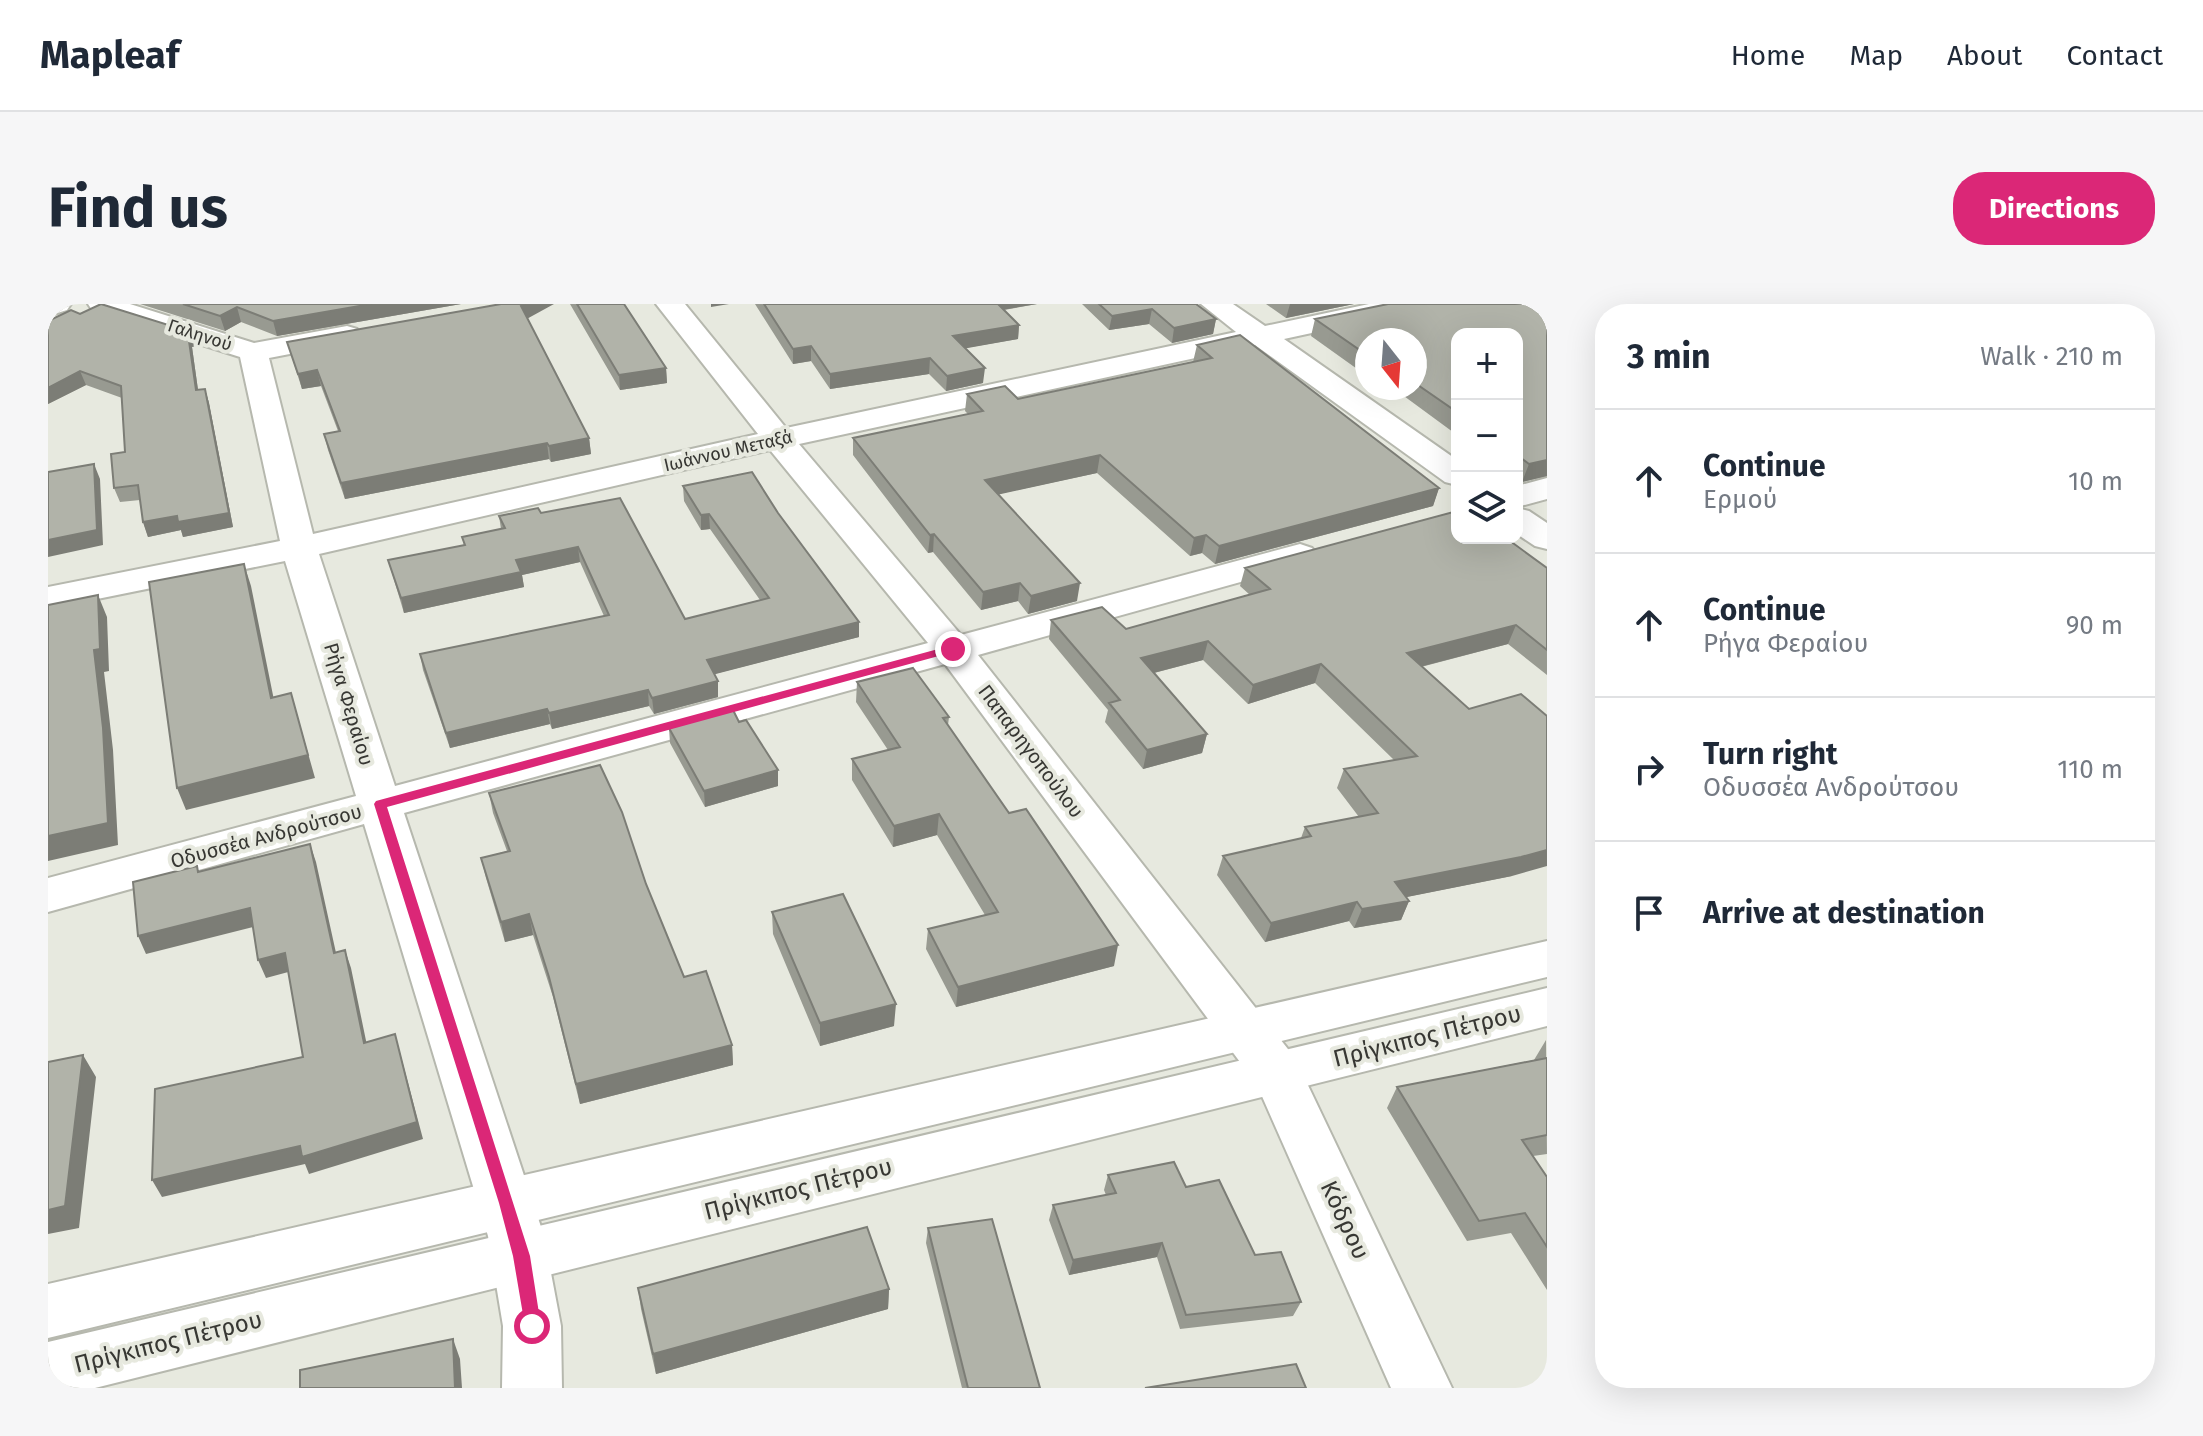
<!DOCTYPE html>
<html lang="en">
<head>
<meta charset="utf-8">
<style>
  :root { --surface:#fff; --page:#f6f6f7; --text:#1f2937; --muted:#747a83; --line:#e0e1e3; --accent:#db2777 }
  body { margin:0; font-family:"Fira Sans",sans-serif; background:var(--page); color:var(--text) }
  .controls { position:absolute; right:24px; top:24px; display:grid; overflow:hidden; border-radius:16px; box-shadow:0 8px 32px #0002 }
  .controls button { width:72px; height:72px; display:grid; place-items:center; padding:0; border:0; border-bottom:2px solid var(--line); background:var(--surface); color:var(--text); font:40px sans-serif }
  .compass { position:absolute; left:1307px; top:24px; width:72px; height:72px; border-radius:50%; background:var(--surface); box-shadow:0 8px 32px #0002; rotate:163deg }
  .stop { position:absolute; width:24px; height:24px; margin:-18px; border:6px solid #db2777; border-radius:50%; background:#fff }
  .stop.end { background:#db2777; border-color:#fff; box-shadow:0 2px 8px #0008 }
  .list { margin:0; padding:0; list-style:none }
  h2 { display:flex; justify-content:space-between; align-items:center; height:104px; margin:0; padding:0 32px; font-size:34px }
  h2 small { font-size:26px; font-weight:400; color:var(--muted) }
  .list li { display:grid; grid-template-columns:52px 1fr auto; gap:24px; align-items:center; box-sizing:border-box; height:144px; padding:0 32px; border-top:2px solid var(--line) }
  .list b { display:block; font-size:30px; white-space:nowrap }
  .list p { margin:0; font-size:26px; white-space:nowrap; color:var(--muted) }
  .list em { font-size:26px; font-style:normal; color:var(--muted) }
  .icon { flex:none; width:44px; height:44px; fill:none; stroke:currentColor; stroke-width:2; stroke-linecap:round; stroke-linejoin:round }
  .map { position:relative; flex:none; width:1499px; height:1084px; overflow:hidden; border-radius:32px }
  header { display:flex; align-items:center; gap:48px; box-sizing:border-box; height:112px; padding:0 40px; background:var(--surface); border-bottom:2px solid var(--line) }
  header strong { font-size:38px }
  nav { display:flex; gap:44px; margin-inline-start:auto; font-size:28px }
  .intro { display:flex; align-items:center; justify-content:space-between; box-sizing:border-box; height:192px; padding:0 48px }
  h1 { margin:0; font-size:56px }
  .button { padding:20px 36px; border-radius:32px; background:var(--accent); color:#fff; font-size:28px; font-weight:700 }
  main { display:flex; gap:48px; padding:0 48px }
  aside { flex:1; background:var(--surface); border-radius:32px; box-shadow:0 8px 32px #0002 }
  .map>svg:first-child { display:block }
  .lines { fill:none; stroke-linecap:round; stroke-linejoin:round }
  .street-casing { stroke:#b6b8ae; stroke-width:4 }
  .secondary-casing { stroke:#b6b8ae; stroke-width:4 }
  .street { fill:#fff; fill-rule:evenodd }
  .secondary { fill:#fff; fill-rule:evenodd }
  .wall { fill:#989a91 }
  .shaded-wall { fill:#7c7d76 }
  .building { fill:#b1b3a9; stroke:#7c7d76; stroke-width:2 }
  .route { fill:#db2777 }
  .labels { text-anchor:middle; stroke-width:8; stroke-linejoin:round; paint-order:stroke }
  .far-street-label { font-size:18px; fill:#373733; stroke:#e7e9df }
  .street-label { font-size:20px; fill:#373733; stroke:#e7e9df }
  .near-street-label { font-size:24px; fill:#373733; stroke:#e7e9df }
</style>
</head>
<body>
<header>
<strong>Mapleaf</strong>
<nav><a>Home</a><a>Map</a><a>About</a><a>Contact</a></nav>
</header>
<div class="intro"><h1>Find us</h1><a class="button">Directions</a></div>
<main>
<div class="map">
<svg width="1499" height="1084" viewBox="0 0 1499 1084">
  <rect width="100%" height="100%" fill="#e7e9df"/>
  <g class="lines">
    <g class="street-casing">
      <path id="street" d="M 40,0 L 82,0 L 206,39 L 299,22 L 309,25 L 313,31 L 309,37 L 221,54 L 265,230 L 710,130 L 608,0 L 637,0 L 738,124 L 1188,28 L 1153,0 L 1185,0 L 1217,22 L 1321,0 L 1374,0 L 1370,6 L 1236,35 L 1409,156 L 1409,181 L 1397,178 L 1207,41 L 751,140 L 913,331 L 1252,240 L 1264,244 L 1270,251 L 1264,258 L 930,351 L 1247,754 L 1404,1084 L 1343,1084 L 1209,781 L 897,360 L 356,509 L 496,932 L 513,1022 L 514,1084 L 454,1084 L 455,1022 L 440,932 L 316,520 L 0,608 L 0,574 L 308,492 L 237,257 L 0,305 L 0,283 L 232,237 L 192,53 L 44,6 ZM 722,146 L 880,339 L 347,482 L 271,250 Z
        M 1499,174 L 1499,195 L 1469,203 L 1469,182 Z
        M 1469,204 L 1481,207 L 1499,219 L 1499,245 L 1487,242 L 1469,230 Z"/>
    </g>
    <g class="secondary-casing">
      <path id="secondary" d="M 0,0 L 23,0 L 19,6 L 0,12 Z
        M 1499,637 L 1499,673 L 0,1034 L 0,980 Z
        M 1499,684 L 1499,722 L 47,1084 L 0,1084 L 0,1038 Z"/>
    </g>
    <use href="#street" class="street"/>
    <use href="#secondary" class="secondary"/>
  </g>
  <path class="wall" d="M 92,0 L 413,0 L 229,32 L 193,18 L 177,27 Z
    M 522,0 L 576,0 L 618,64 L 619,79 L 572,86 Z
    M 707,0 L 989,0 L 956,6 L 971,21 L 970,35 L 917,44 L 935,79 L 898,87 L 881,70 L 782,85 L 763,57 L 745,60 Z
    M 1034,0 L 1148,0 L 1168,15 L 1165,30 L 1124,39 L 1101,20 L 1061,26 Z
    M 1218,0 L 1306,0 L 1238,14 Z
    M 1340,0 L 1499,0 L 1499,172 L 1474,178 L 1469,174 L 1469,30 L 1409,30 L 1409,131 L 1345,84 L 1367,84 L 1367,36 L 1319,36 L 1319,72 L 1263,32 L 1267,15 Z
    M 32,10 L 143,28 L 147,42 L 144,43 L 150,86 L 157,85 L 161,99 L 185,223 L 135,233 L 133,226 L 100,233 L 95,218 L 92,196 L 72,198 L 66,184 L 77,148 L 74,94 L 38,81 L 0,100 L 0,17 Z
    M 479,15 L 541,134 L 543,150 L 503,158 L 501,155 L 297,195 L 280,146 L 276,130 L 290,127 L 273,82 L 254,85 L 239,38 Z
    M 1149,41 L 1391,184 L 1385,202 L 1167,260 L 1154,249 L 1142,252 L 1049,169 L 950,190 L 1029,297 L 980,310 L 970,297 L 933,306 L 885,248 L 880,249 L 805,151 L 805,134 L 920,110 L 917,107 L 919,90 L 970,95 L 1145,58 Z
    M 635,182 L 730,209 L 811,318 L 811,333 L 666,370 L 670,377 L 670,393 L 606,410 L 601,402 L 504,425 L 502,420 L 402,444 L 375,366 L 372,350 L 556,312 L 532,258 L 474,271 L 476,283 L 356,309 L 340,256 L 416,241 L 414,233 L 453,225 L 451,212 L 493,209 L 637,315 L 712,296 L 662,225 L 653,226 L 636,197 Z
    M 1197,264 L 1499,264 L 1499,371 L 1460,340 L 1373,363 L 1464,572 L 1358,593 L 1361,597 L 1353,616 L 1306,624 L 1301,617 L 1217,638 L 1169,571 L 1175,552 L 1253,534 L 1257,523 L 1311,513 L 1289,484 L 1296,465 L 1346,456 L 1267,379 L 1200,400 L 1155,356 L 1106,369 L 1159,430 L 1154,449 L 1095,465 L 1057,418 L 1060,406 L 1001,335 L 1003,316 L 1078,325 L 1202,291 L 1192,282 Z
    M 809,378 L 901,413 L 900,421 L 1066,662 L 908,703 L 878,645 L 880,625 L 937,611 L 889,531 L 845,543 L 804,476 L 804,455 L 840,446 L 808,398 Z
    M 691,418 L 730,482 L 657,503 L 622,439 L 621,424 Z
    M 441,489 L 598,580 L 636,673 L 684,741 L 685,761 L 532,800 L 505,693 L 485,631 L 457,638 L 438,574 L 433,554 L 459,547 L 445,509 Z
    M 724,608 L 846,722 L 772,742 L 725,630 Z
    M 1498,736 L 1499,850 L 1485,852 L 1499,873 L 1499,986 L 1463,929 L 1419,937 L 1339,804 L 1349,783 L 1486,756 Z
    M 1060,871 L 1138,883 L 1253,998 L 1245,1012 L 1132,1025 L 1109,953 L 1021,971 L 1001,916 L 1005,901 L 1058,891 L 1056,886 Z
    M 880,924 L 992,1084 L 914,1084 L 878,939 Z
    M 590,984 L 841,985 L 840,1005 L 608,1070 L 593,1005 Z"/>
  <path class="shaded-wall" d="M 323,0 L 413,0 L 229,32 L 225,17 Z
    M 477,0 L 506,0 L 475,17 L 473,2 Z
    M 663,0 L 681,0 L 663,3 Z
    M 943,0 L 989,0 L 942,8 Z
    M 1242,0 L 1306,0 L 1238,14 Z
    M 189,3 L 193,18 L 177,27 L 172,12 Z
    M 1104,5 L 1101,20 L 1061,26 L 1064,12 Z
    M 1168,15 L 1165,30 L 1124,39 L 1126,24 Z
    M 971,21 L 970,35 L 903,47 L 905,32 Z
    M 143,28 L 147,42 L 144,43 L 152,100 L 148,86 L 140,30 Z
    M 763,42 L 763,57 L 745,60 L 745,45 Z
    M 882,54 L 881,70 L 782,85 L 782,70 Z
    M 618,64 L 619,79 L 572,86 L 571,71 Z
    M 937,64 L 935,79 L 898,87 L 899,72 Z
    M 269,66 L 273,82 L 254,85 L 250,70 Z
    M 32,67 L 38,81 L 0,100 L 0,84 Z
    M 157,85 L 161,99 L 185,223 L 135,233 L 133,226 L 100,233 L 95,218 L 129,212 Z
    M 541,134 L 543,150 L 503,158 L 501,142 Z
    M 499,139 L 501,155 L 297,195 L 293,179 Z
    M 1052,151 L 1049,169 L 935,194 L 937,176 Z
    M 1499,156 L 1499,172 L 1474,178 L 1481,160 Z
    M 46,160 L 52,175 L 55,241 L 0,253 L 0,236 Z
    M 1391,184 L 1385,202 L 1167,260 L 1171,242 Z
    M 661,210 L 662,225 L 653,226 L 653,211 Z
    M 886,230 L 885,248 L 880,249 L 882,231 Z
    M 1158,231 L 1154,249 L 1142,252 L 1146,234 Z
    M 530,243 L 532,258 L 474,271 L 476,283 L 356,309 L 353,294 L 468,256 Z
    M 196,260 L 203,282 L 230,416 L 223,394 Z
    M 972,279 L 970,297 L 933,306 L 935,288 Z
    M 1032,279 L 1029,297 L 980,310 L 983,292 Z
    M 50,291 L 59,313 L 61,367 L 56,368 L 65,446 L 70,541 L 0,557 L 0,532 L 46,346 Z
    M 811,318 L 811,333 L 660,372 L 659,356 Z
    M 1468,321 L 1460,340 L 1352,368 L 1359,349 Z
    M 1160,337 L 1155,356 L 1090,373 L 1093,354 Z
    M 1273,360 L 1267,379 L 1200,400 L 1205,381 Z
    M 670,377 L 670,393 L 606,410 L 604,394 Z
    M 600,386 L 601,402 L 504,425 L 501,409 Z
    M 243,389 L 267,474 L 138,506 L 129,484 Z
    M 499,405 L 502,420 L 402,444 L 398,429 Z
    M 1159,430 L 1154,449 L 1095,465 L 1099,446 Z
    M 730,466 L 730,482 L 657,503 L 656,487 Z
    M 891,510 L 889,531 L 845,543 L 846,522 Z
    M 262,540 L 268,558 L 292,667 L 286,649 Z
    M 1499,546 L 1499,562 L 1464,572 L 1339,597 L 1347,578 Z
    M 1361,597 L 1353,616 L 1306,624 L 1314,605 Z
    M 1309,598 L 1301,617 L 1217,638 L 1223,619 Z
    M 202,604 L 209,622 L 98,650 L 90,632 Z
    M 481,610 L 485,631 L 457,638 L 453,618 Z
    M 1070,641 L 1066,662 L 908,703 L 910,683 Z
    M 297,646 L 303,664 L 322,756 L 316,739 Z
    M 237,649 L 244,667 L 218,674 L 210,656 Z
    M 848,700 L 846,722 L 772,742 L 772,719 Z
    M 347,730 L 375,835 L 261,870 L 257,860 L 114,893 L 104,876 L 252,842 Z
    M 684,741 L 685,761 L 532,800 L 528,780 Z
    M 35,751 L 48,773 L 31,924 L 0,930 L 0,906 Z
    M 1114,939 L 1109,953 L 1021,971 L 1025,956 Z
    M 841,985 L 840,1005 L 608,1070 L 605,1050 Z
    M 405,1035 L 412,1055 L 414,1084 L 407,1084 Z"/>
  <path class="building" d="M 53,0 L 143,28 L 140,30 L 148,86 L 157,85 L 181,209 L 130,218 L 129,212 L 95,218 L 90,181 L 66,184 L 63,150 L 77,148 L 73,82 L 32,67 L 0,84 L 0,17 L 23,6 L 32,10 Z
    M 135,0 L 323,0 L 225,17 L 189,3 L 172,12 Z
    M 453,0 L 477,0 L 473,2 L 541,134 L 501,142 L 499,139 L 293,179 L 276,130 L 292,127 L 269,66 L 250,70 L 239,38 Z
    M 529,0 L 576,0 L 618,64 L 571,71 Z
    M 716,0 L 950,0 L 971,21 L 905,32 L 937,64 L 899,72 L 882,54 L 782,70 L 763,42 L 745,45 Z
    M 1051,0 L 1148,0 L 1168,15 L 1126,24 L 1104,5 L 1064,12 Z
    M 1340,0 L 1499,0 L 1499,156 L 1481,160 L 1469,151 L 1469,30 L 1409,30 L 1409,108 L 1367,79 L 1367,36 L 1319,36 L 1319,51 L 1267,15 Z
    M 1192,31 L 1391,184 L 1171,242 L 1158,231 L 1146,234 L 1052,151 L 937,176 L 1032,279 L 983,292 L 972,279 L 935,288 L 886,230 L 882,231 L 805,134 L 935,107 L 919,90 L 957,82 L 970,95 L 1164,54 L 1149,41 Z
    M 46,160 L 49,226 L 0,236 L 0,168 Z
    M 704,168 L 730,209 L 811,318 L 659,356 L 670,377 L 604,394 L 600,386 L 501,409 L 499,405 L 398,429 L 372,350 L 561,311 L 530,243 L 468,256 L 473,268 L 353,294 L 340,256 L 417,241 L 414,233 L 457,224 L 451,212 L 490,204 L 493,209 L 572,194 L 637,315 L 721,294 L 661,210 L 653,211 L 635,182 Z
    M 1409,207 L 1409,234 L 1458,234 L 1499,264 L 1499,346 L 1468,321 L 1359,349 L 1421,405 L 1473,390 L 1499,412 L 1499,546 L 1473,553 L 1347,578 L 1361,597 L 1314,605 L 1309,598 L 1223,619 L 1175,552 L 1263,532 L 1257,523 L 1330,509 L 1296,465 L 1369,452 L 1273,360 L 1205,381 L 1160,337 L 1093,354 L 1159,430 L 1099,446 L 1061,399 L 1072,396 L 1003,316 L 1054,303 L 1078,325 L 1222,285 L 1197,264 Z
    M 196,260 L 223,394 L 243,389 L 260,451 L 129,484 L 101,278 Z
    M 50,291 L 52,345 L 46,346 L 55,424 L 60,519 L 0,532 L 0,301 Z
    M 865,364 L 901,413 L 895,414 L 961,509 L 978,505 L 1070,641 L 910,683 L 880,625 L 950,608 L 891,510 L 846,522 L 804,455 L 852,443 L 809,378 Z
    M 685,406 L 691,418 L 698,416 L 730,466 L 656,487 L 621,424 Z
    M 552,461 L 574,508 L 598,580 L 636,673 L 658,667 L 684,741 L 528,780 L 501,673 L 481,610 L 453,618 L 433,554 L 462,547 L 441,489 Z
    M 262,540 L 286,649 L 297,646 L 316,739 L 347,730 L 369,818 L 254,853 L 252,842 L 104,876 L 107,785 L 255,753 L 237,649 L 210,656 L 202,604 L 90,632 L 85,578 L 149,562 L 150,568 Z
    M 795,590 L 848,700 L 772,719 L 724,608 Z
    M 35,751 L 17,902 L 0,906 L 0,758 Z
    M 1499,754 L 1499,831 L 1474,836 L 1499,873 L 1499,943 L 1477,909 L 1431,917 L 1349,783 Z
    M 1126,858 L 1138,883 L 1171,876 L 1207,951 L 1233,948 L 1253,998 L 1138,1011 L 1114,939 L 1025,956 L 1005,901 L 1068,889 L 1060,871 Z
    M 944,915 L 992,1084 L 920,1084 L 880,924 Z
    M 819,923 L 841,985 L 605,1050 L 590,984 Z
    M 405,1035 L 407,1084 L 252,1084 L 252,1066 Z
    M 1248,1060 L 1258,1084 L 1097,1084 Z"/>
  <path class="route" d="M 905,341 L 911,345 L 909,347 L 339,503 L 482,952 L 493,1022 L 491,1028 L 478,1028 L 465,952 L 451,899 L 326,500 L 328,497 Z"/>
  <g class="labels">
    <g class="far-street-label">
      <text transform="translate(152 31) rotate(18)" y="6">Γαληνού</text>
      <text transform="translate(680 147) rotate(-13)" y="6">Ιωάννου Μεταξά</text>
    </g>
    <g class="street-label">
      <text transform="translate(301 400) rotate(73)" y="7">Ρήγα Φεραίου</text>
      <text transform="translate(983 447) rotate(53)" y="7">Παπαρηγοπούλου</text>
      <text transform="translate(218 532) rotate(-15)" y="7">Οδυσσέα Ανδρούτσου</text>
    </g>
    <g class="near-street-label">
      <text transform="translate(1379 732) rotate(-14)" y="8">Πρίγκιπος Πέτρου</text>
      <text transform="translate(750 885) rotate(-14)" y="8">Πρίγκιπος Πέτρου</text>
      <text transform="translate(1297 916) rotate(65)" y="8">Κόδρου</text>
      <text transform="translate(120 1038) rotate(-14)" y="8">Πρίγκιπος Πέτρου</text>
    </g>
  </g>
</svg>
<div class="controls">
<button>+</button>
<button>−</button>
<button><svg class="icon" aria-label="layers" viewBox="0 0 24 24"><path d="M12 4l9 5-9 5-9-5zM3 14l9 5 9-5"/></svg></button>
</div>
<svg class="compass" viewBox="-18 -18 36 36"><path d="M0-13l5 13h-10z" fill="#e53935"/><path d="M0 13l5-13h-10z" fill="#747a83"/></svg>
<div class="stop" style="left:484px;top:1022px"></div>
<div class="stop end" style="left:905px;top:345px"></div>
</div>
<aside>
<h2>3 min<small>Walk · 210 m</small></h2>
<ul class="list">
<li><svg class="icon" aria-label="ahead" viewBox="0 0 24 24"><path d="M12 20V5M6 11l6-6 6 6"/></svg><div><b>Continue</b><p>Ερμού</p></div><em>10 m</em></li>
<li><svg class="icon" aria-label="ahead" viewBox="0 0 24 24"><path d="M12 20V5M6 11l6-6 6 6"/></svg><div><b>Continue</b><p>Ρήγα Φεραίου</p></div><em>90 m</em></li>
<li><svg class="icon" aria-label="right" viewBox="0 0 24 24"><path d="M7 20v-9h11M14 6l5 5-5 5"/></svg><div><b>Turn right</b><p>Οδυσσέα Ανδρούτσου</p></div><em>110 m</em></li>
<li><svg class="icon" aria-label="arrive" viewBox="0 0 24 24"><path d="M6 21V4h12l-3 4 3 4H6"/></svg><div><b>Arrive at destination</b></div></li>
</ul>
</aside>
</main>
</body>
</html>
